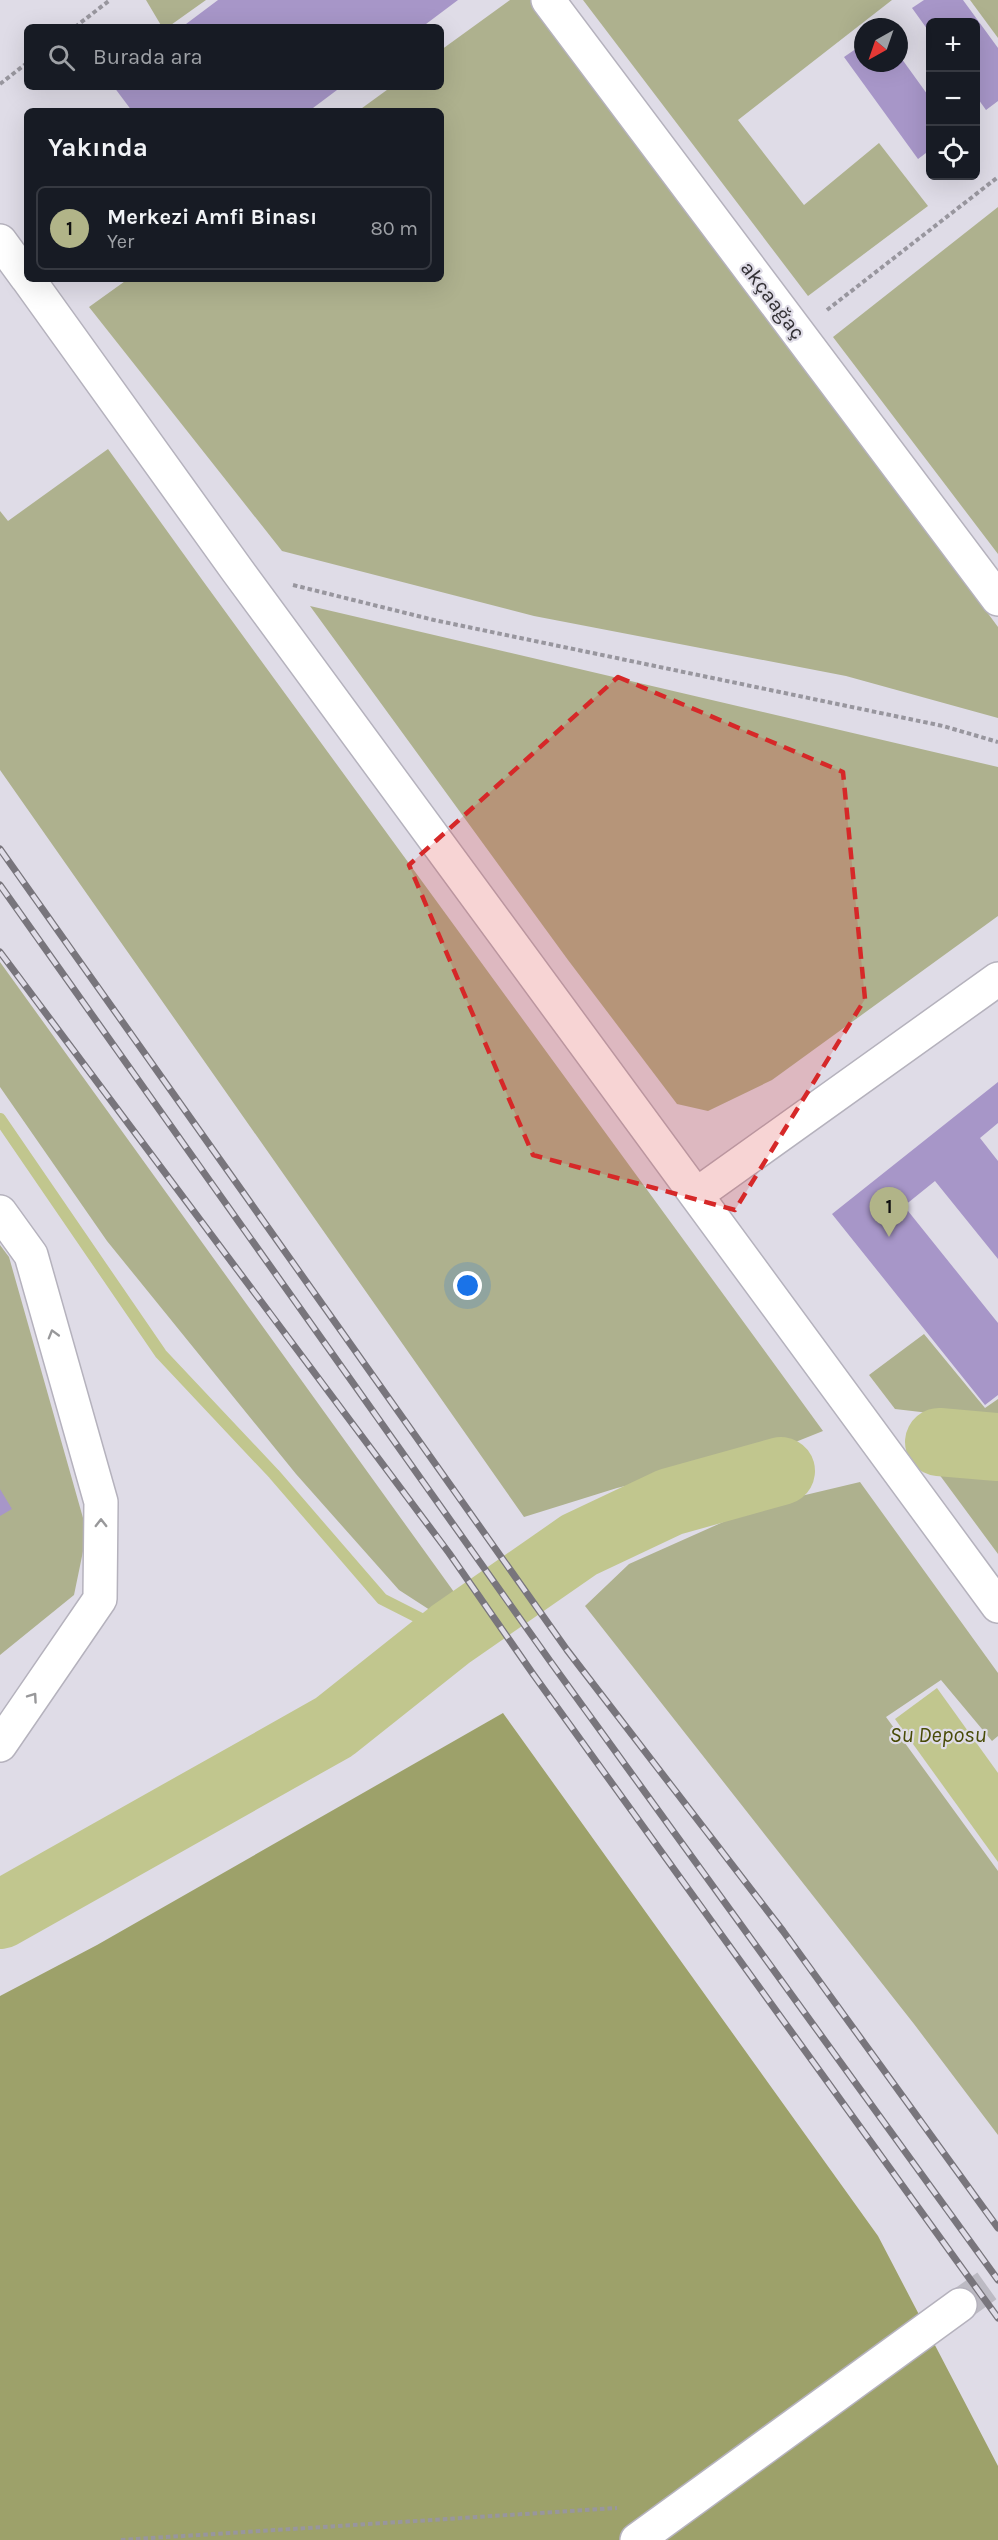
<!DOCTYPE html>
<html lang="tr">
<head>
<meta charset="utf-8">
<style>
  :root { --surface:#171b24; --page:#242831; --text:#f1f3f6; --muted:#9ea1a6; --line:#363941; --accent:#b1b488 }
  body { margin:0; font-family:Karla,sans-serif; background:var(--page); color:var(--text) }
  .controls { position:absolute; right:18px; top:18px; display:grid; overflow:hidden; border-radius:9px; box-shadow:0 6px 24px #0002 }
  .controls button { width:54px; height:54px; display:grid; place-items:center; padding:0; border:0; border-bottom:2px solid var(--line); background:var(--surface); color:var(--text); font:30px sans-serif }
  .compass { position:absolute; left:854px; top:18px; width:54px; height:54px; border-radius:50%; background:var(--surface); box-shadow:0 6px 24px #0002; rotate:220deg }
  .you { position:absolute; left:468px; top:1286px; width:21px; height:21px; margin:-15px; border:4px solid #fff; border-radius:50%; background:#1a73e8; box-shadow:0 0 0 9px #1a73e833 }
  .badge { display:grid; place-items:center; width:39px; height:39px; border-radius:50%; background:var(--accent); color:#111; font-size:20px; font-weight:700 }
  .pin { position:absolute; translate:-50% -50px; filter:drop-shadow(0 2px 3px #0008) }
  .pin::after { content:''; position:absolute; top:32px; width:21px; height:18px; background:inherit; clip-path:polygon(0 0,100% 0,50% 100%) }
  .list { margin:0; padding:0; list-style:none }
  h2 { display:flex; justify-content:space-between; align-items:center; height:78px; margin:0; padding:0 24px; font-size:26px }
  h2 small { font-size:20px; font-weight:400; color:var(--muted) }
  .list li { display:grid; grid-template-columns:39px 1fr auto; gap:18px; align-items:center; box-sizing:border-box; height:84px; margin:0 12px 12px; padding:0 12px; border:2px solid var(--line); border-radius:9px }
  .list b { display:block; font-size:22px; white-space:nowrap }
  .list p { margin:0; font-size:20px; white-space:nowrap; color:var(--muted) }
  .list em { font-size:20px; font-style:normal; color:var(--muted) }
  .icon { flex:none; width:33px; height:33px; fill:none; stroke:currentColor; stroke-width:2; stroke-linecap:round; stroke-linejoin:round }
  .map { position:relative; flex:none; width:998px; height:2540px; overflow:hidden }
  .search { position:absolute; background:var(--surface); box-shadow:0 6px 24px #0002; left:24px; top:24px; width:420px; height:66px; display:flex; align-items:center; gap:15px; box-sizing:border-box; padding:0 21px; border-radius:9px; color:var(--muted); font-size:22px }
  .panel { position:absolute; background:var(--surface); box-shadow:0 6px 24px #0002; left:24px; top:108px; width:420px; height:174px; border-radius:9px }
  .map>svg:first-child { display:block }
  .green { fill:#aeb18e }
  .forest { fill:#9da16a }
  .water { fill:#c1c68e }
  .lines { fill:none; stroke-linecap:round; stroke-linejoin:round }
  .stream { stroke:#c1c68e; stroke-width:12 }
  .river { stroke:#c1c68e; stroke-width:68 }
  .building { fill:#a796c8 }
  .minor-tunnel { stroke:#bcbac3; stroke-width:33; stroke-dasharray:33 16; stroke-linecap:butt }
  .minor-casing { stroke:#b5b2bd; stroke-width:36 }
  .path { stroke:#98969e; stroke-width:4; stroke-dasharray:4.5 3; stroke-linecap:butt }
  .minor { stroke:#fff; stroke-width:33 }
  .rail-casing { stroke:#78757c; stroke-width:7 }
  .rail { stroke:#dfdce7; stroke-width:4.5; stroke-dasharray:14; stroke-linecap:butt }
  .oneway { stroke:#98989a }
  .marked { fill:#d62828; fill-opacity:0.2; stroke:#d62828; stroke-width:4.5; stroke-dasharray:12 8; stroke-linejoin:round }
  .labels { text-anchor:middle; stroke-width:4.5; stroke-linejoin:round; paint-order:stroke }
  .street-label { font-size:21px; fill:#323034; stroke:#dfdce7 }
  .water-label { font-size:22px; font-style:italic; fill:#484b07; stroke:#dfdce7 }
</style>
</head>
<body>
<div class="map">
<svg width="998" height="2540" viewBox="0 0 998 2540">
  <rect width="100%" height="100%" fill="#dfdce7"/>
  <path class="green" d="M 146,0 L 206,0 L 168,27 L 162,27 Z
    M 510,0 L 533,0 L 998,627 L 998,718 L 846,676 L 534,616 L 282,551 L 89,307 L 128,279 L 441,279 L 441,111 L 358,111 L 391,87 L 441,87 L 441,50 Z
    M 583,0 L 892,0 L 738,120 L 804,205 L 879,143 L 928,206 L 808,296 Z
    M 970,0 L 998,0 L 998,38 Z
    M 998,207 L 998,554 L 833,337 Z
    M 108,449 L 203,581 L 823,1431 L 783,1447 L 617,1488 L 524,1517 L 0,770 L 0,511 L 8,521 Z
    M 310,606 L 998,767 L 998,916 L 772,1080 L 708,1111 L 677,1104 L 568,960 Z
    M 0,962 L 467,1610 L 450,1623 L 399,1590 L 296,1474 L 107,1241 L 0,1087 Z
    M 0,1245 L 9,1257 L 87,1532 L 74,1595 L 0,1655 Z
    M 924,1334 L 985,1408 L 998,1399 L 998,1421 L 895,1409 L 869,1375 Z
    M 933,1466 L 998,1474 L 998,1554 Z
    M 860,1482 L 998,1673 L 998,1736 L 992,1741 L 941,1680 L 886,1717 L 998,1871 L 998,2135 L 914,2024 L 585,1606 L 629,1564 L 759,1506 Z"/>
  <path class="forest" d="M 503,1713 L 878,2236 L 998,2466 L 998,2540 L 0,2540 L 0,1996 L 97,1945 Z"/>
  <path class="water" d="M 937,1688 L 998,1773 L 998,1862 L 895,1719 Z"/>
  <g class="lines">
    <path class="stream" d="M 0,1119 L 161,1354 L 274,1474 L 382,1599 L 451,1634"/>
    <path class="river" d="M 939,1442 L 998,1447
      M 0,1915 L 334,1727 L 451,1634 L 579,1545 L 670,1502 L 781,1471"/>
  </g>
  <path class="building" d="M 218,0 L 458,0 L 422,27 L 182,27 Z
    M 924,0 L 963,0 L 998,48 L 998,101 L 986,110 L 976,96 L 976,22 L 930,22 L 930,33 L 912,8 Z
    M 863,44 L 863,63 L 899,63 L 899,55 L 930,98 L 930,150 L 918,159 L 844,57 Z
    M 114,87 L 341,87 L 309,111 L 132,111 Z
    M 998,1082 L 998,1123 L 980,1138 L 998,1161 L 998,1259 L 935,1181 L 904,1206 L 998,1323 L 998,1395 L 985,1405 L 832,1214 Z
    M 0,1489 L 12,1509 L 0,1516 Z"/>
  <g class="lines">
    <path class="minor-tunnel" d="M 960,2305 L 998,2278"/>
    <g class="minor-casing">
      <path id="minor" d="M 548,0 L 998,599
        M 0,241 L 27,278
        M 28,279 L 237,570 L 998,1606
        M 696,1195 L 998,979
        M 0,1212 L 31,1255 L 101,1502 L 100,1599 L 0,1745
        M 637,2540 L 960,2305"/>
    </g>
    <path class="path" d="M 75,27 L 110,0
      M 0,84 L 27,63
      M 827,310 L 998,177
      M 293,585 L 434,620 L 943,726 L 998,742
      M 121,2540 L 617,2508"/>
    <use href="#minor" class="minor"/>
    <g class="rail-casing">
      <path id="rail" d="M 0,849 L 567,1650 L 783,1931 L 998,2228
        M 0,885 L 550,1661 L 998,2280
        M 0,952 L 449,1553 L 533,1674 L 998,2318"/>
    </g>
    <use href="#rail" class="rail"/>
  </g>
  <defs><path id="oneway-chevron" d="M-2-3.5L2.5 0L-2 3.5" fill="none" stroke-width="1.6" stroke-linecap="round" stroke-linejoin="round" transform="scale(1.5)"/></defs>
  <g class="oneway">
    <use href="#oneway-chevron" transform="translate(53 1334) rotate(-106)"/>
    <use href="#oneway-chevron" transform="translate(101 1523) rotate(-90)"/>
    <use href="#oneway-chevron" transform="translate(33 1697) rotate(-55)"/>
  </g>
  <path class="marked" d="M 618,677 L 843,772 L 865,999 L 735,1210 L 533,1155 L 409,865 Z"/>
  <g class="labels">
    <g class="street-label">
      <text transform="translate(773 300) rotate(53)" y="7">akçaağaç</text>
    </g>
    <g class="water-label">
      <text x="938" y="1742">Su Deposu</text>
    </g>
  </g>
</svg>
<div class="controls">
<button>+</button>
<button>−</button>
<button><svg class="icon" aria-label="locate" viewBox="0 0 24 24"><circle cx="12" cy="12" r="6"/><path d="M12 2v4M12 18v4M2 12h4M18 12h4"/></svg></button>
</div>
<svg class="compass" viewBox="-18 -18 36 36"><path d="M0-13l5 13h-10z" fill="#e53935"/><path d="M0 13l5-13h-10z" fill="#9ea1a6"/></svg>
<div class="you"></div>
<div class="pin badge" style="left:889px;top:1237px">1</div>
<div class="search"><svg class="icon" aria-label="search" viewBox="0 0 24 24"><circle cx="10" cy="10" r="6"/><path d="M15 15l6 6"/></svg>Burada ara</div>
<section class="panel">
<h2>Yakında<small></small></h2>
<ul class="list">
<li><span class="badge">1</span><div><b>Merkezi Amfi Binası</b><p>Yer</p></div><em>80 m</em></li>
</ul>
</section>
</div>
</body>
</html>
